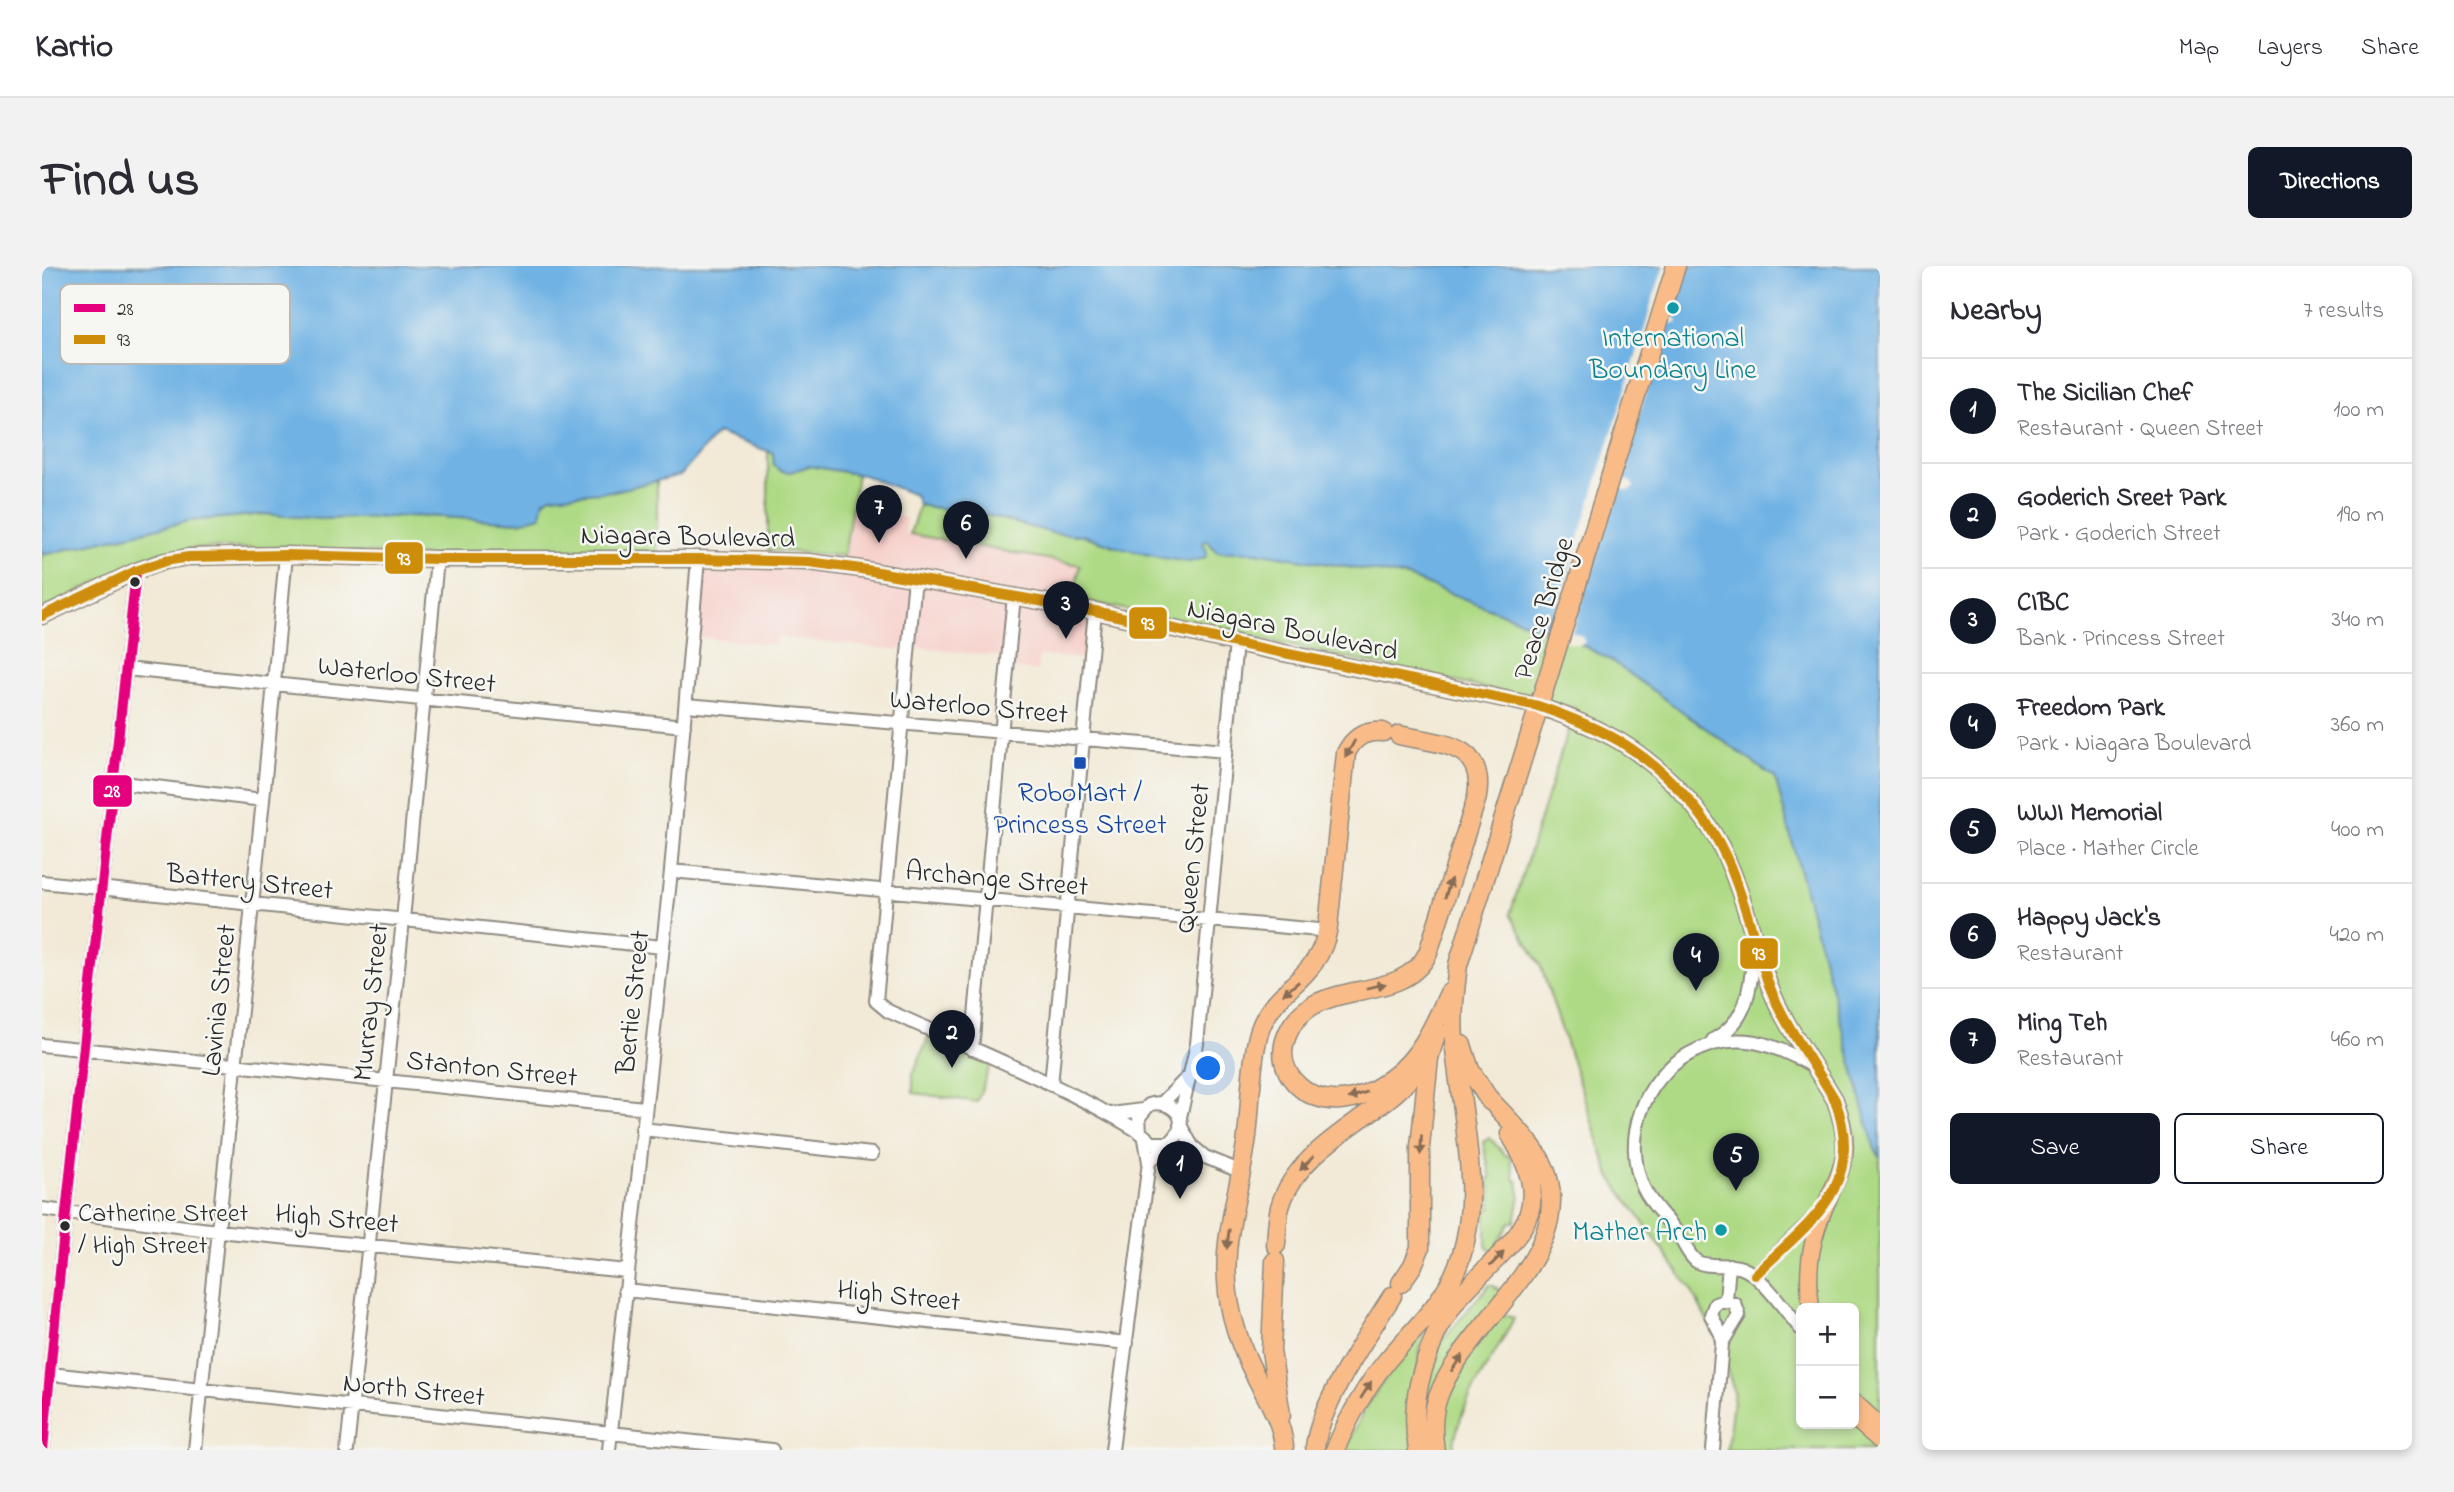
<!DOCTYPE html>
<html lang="en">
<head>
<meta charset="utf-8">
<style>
  :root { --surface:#fff; --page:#f2f2f3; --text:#2b2b33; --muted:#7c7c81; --line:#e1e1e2; --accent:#111827 }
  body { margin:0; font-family:"Indie Flower",sans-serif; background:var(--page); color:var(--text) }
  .controls { position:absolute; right:21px; bottom:21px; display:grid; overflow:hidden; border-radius:10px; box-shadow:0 4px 10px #0003 }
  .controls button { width:63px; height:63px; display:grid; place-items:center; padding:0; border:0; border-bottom:2px solid var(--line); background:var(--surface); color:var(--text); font:35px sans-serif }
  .you { position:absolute; left:1167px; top:803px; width:24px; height:24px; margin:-18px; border:5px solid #fff; border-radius:50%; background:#1a73e8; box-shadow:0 0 0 10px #1a73e833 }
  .badge { display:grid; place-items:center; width:46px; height:46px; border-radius:50%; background:var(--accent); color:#fff; font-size:23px; font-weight:700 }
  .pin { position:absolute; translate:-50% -58px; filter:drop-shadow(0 2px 4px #0008) }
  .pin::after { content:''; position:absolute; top:37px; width:24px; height:21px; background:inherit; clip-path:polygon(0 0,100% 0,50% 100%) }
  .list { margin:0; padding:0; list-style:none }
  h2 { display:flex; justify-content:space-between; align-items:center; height:91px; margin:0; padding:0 28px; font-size:30px }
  h2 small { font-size:23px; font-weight:400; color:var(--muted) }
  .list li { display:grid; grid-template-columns:46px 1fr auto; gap:21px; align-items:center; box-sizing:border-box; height:105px; padding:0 28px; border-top:2px solid var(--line) }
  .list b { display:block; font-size:26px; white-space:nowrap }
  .list p { margin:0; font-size:23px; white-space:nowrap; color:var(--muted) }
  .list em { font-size:23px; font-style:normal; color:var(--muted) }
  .actions { display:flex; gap:14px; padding:21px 28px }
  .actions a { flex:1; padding:16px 0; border:2px solid var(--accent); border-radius:10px; text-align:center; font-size:24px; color:var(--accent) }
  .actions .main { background:var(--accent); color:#fff }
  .map { position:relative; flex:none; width:1838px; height:1184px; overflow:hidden; border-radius:10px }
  header { display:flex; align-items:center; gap:42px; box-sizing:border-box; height:98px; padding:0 35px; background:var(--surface); border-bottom:2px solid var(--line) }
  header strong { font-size:33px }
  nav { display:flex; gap:38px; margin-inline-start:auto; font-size:24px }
  .intro { display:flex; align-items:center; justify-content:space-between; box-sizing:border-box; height:168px; padding:0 42px }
  h1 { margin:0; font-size:49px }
  .button { padding:18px 32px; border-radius:10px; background:var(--accent); color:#fff; font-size:24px; font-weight:700 }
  main { display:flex; gap:42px; padding:0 42px }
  aside { flex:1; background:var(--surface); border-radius:10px; box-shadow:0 4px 10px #0003 }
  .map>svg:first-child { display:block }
  .built { fill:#f7d0ca }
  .green { fill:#afda85; stroke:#6d8258; stroke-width:2; fill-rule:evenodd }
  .water { fill:#6fb2e4; stroke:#4d6e88; stroke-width:2 }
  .pier { fill:#f2ead7 }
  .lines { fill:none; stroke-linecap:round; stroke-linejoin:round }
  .minor-casing { stroke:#8e8a81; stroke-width:16 }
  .major-casing { stroke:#8e8a81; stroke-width:19 }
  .highway-casing { stroke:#8e8a81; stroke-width:21 }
  .minor { stroke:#fff; stroke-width:12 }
  .major { stroke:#f9bc89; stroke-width:16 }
  .highway { stroke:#f9bc89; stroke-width:18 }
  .highway-bridge-casing { stroke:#8e8a81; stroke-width:21; stroke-linecap:butt }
  .highway-bridge { stroke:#f9bc89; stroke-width:18 }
  .bus-1-casing { stroke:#f6f6f2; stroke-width:16 }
  .bus-2-casing { stroke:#f6f6f2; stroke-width:16 }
  .bus-1 { stroke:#e5007d; stroke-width:10 }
  .bus-2 { stroke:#ce8d09; stroke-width:10 }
  .oneway { fill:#886c55 }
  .culture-dot { fill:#0f9aa8; stroke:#f6f6f2; stroke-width:2.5 }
  .bus-dot { fill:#2b2b2b; stroke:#f6f6f2; stroke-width:2.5 }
  .transit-dot { fill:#1a4fb4; stroke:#f6f6f2; stroke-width:2.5 }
  .labels { text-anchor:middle; stroke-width:5; stroke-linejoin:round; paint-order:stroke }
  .bus-label { font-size:26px; fill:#2b2b2b; stroke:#f6f6f2; text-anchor:start }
  .culture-label { font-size:28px; fill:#0d838f; stroke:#f6f6f2 }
  .street-label { font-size:28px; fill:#2b2b2b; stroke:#f6f6f2 }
  .transit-label { font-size:28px; fill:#164399; stroke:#f6f6f2 }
  .key { fill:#f6f6f2; stroke:#b9b9b6; stroke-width:2 }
  .key-label { font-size:19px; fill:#2b2b2b }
  .line-badge { stroke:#f6f6f2; stroke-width:2.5 }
  .badge-label { font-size:19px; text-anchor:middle; font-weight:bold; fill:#fff }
</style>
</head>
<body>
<header>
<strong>Kartio</strong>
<nav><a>Map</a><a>Layers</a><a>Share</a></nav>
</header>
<div class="intro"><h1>Find us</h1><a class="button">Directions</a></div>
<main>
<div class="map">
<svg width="1838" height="1184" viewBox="0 0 1838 1184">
  <rect width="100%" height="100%" fill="#f6f6f2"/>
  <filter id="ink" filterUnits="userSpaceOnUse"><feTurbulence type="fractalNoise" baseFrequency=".0143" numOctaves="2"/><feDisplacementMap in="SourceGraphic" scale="14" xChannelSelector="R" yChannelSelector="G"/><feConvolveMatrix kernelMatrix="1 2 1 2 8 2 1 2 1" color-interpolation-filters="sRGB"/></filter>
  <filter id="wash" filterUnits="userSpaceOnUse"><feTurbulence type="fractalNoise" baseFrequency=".00686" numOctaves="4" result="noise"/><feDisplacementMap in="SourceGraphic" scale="28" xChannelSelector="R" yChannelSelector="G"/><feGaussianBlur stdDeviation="1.57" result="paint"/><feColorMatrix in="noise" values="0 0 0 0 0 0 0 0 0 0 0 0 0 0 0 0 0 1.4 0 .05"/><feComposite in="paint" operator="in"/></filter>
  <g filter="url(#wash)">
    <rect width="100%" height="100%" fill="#f2ead7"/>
    <path class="built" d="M 810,242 L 864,252 L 863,267 L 1038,299 L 1030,340 L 1053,345 L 1048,394 L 997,389 L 995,405 L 965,402 L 966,391 L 860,380 L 859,384 L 734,371 L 733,379 L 650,370 L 656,293 L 800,300 Z"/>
    <path class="green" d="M 726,186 L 731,187 L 732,200 L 748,206 L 767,200 L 815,208 L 802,290 L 726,284 Z
      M 615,214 L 615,287 L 385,290 L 234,282 L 156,282 L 114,288 L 0,343 L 0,289 L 147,255 L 223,248 L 278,253 L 384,250 L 478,256 L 509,229 L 572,225 Z
      M 877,239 L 948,250 L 1011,267 L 1040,269 L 1078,282 L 1121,292 L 1166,274 L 1175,286 L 1214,286 L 1366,311 L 1537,377 L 1570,395 L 1733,512 L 1838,875 L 1838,1184 L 1685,1184 L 1692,1126 L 1678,1079 L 1648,1022 L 1568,910 L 1498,698 L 1468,648 L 1533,442 L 1031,332 L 1038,299 L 868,268 ZM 1759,1042 L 1812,1042 L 1812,1158 L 1759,1158 Z
      M 887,770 L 949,797 L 935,836 L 871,827 L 871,808 Z
      M 1448,872 L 1464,890 L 1468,889 L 1473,915 L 1476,915 L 1478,929 L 1473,956 L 1468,956 L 1451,985 L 1444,980 L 1444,944 L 1449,943 L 1449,924 L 1445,914 L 1449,912 L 1441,876 Z
      M 1447,1019 L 1451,1019 L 1459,1026 L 1386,1164 L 1380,1169 L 1379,1137 L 1397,1078 Z
      M 1460,1048 L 1472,1052 C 1451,1096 1417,1134 1411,1184 L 1400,1184 C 1398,1170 1396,1154 1400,1140 C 1410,1106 1439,1076 1460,1048 Z
      M 1380,1068 L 1383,1070 L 1377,1086 L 1371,1184 L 1305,1184 C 1319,1139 1350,1103 1380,1068 Z"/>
    <path class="water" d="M 0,0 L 1838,0 L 1838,892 L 1832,881 L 1733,512 L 1570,395 L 1537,377 L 1366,311 L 1214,286 L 1175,286 L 1165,274 L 1161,277 L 1165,286 L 1163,292 L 1147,296 L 1121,292 L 1078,282 L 1041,269 L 1011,267 L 948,250 L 877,239 L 873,229 L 821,209 L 767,200 L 748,206 L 739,205 L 732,200 L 731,187 L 675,167 L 639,209 L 572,225 L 509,230 L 502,234 L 499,250 L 478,256 L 384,250 L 278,253 L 223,248 L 147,255 L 0,289 Z"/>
    <path class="pier" d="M 1622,0 L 1644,0 L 1629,49 L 1634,52 L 1636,57 L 1625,58 L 1578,211 L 1589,216 L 1592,221 L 1587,225 L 1574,222 L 1530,366 L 1540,370 L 1543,376 L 1537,379 L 1527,377 L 1507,369 L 1606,51 L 1607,44 Z"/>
  </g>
  <g filter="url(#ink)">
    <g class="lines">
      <g class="minor-casing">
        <path id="minor" d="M 873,312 L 834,735 L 846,745 C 930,783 1019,818 1098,866
          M 84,403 L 642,460
          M 644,439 L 1184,485
          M 72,516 L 221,534
          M 629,605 L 1277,664
          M 0,616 L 620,681
          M 1671,774 C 1709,753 1707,721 1713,682
          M 0,779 L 602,842
          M 930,783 L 972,329
          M 1009,819 L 1053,345
          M 1121,836 L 1147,810
          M 1069,848 L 1101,844
          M 1138,851 L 1155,778 L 1194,377
          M 1138,859 L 1150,880 L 1163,891 L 1200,906
          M 600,863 L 830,888
          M 1107,896 C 1114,889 1130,876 1135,869 C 1148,848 1125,832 1107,839 L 1097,851 L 1098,866 L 1110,877 L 1125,877
          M 0,943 L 175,965 L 585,1005
          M 1713,1009 L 1780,944
          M 583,1024 L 1085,1077
          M 1684,1034 L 1687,999
          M 1682,1035 L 1693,1038 L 1697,1049 L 1680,1077 L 1679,1068 L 1669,1049 L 1673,1038 Z
          M 1759,1063 C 1744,1046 1721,1010 1700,1002 C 1687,997 1663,1002 1654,995 C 1644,987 1641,973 1633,964 C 1622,949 1609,939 1601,921 C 1580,873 1601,813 1647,788 C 1694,762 1730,777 1773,801
          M 8,1108 L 730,1184
          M 1,1184 C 27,890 64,598 94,305
          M 153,1184 L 221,534 L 244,289
          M 305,1184 L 361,654 L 395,293
          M 567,1184 L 629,605 L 656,293
          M 1070,1184 L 1107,896 L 1103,873
          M 1671,1184 L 1680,1077"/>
      </g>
      <g class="major-casing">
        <path id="major" d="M 0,350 L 94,305 L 123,295 L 147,291 L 244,289 L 395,293 L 656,293 L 767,296 L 819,303 L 1053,345 L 1194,377 L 1496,440 C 1525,450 1553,461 1579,476 C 1624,504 1667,549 1687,598 C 1704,637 1713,679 1727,719 C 1743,761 1771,796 1793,834 C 1819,904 1786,913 1772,973 C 1766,996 1766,1019 1769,1042
          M 1812,1136 L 1838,1160
          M 1812,1152 L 1838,1175"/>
      </g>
      <g class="highway-casing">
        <path id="highway" d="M 1599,113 L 1634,0
          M 1357,469 C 1397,478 1444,476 1435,531 L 1386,687 C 1359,742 1270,707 1245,769 C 1230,804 1262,837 1298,834 C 1317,833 1336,823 1351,811 C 1379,791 1393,757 1407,727
          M 1420,779 L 1428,804 L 1448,835
          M 1234,979 C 1235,966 1235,953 1238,941 C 1250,899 1292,872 1325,848 C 1345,834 1363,821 1376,801
          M 1233,995 L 1229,1085 L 1239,1149
          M 1359,1017 L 1371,999 L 1378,982 L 1378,881 L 1387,792 L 1395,765
          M 1396,1064 C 1403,1052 1410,1039 1420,1028 C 1471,972 1519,950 1468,868
          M 1242,1181 C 1240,1152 1220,1125 1208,1099 C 1200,1083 1194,1065 1190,1049 C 1174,982 1197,935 1205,870 C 1209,837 1208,803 1216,770 C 1229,720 1277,717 1286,661 L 1304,487 C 1312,471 1323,464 1341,466
          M 1273,1181 C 1279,1135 1325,1070 1350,1030
          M 1293,1184 C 1306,1153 1322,1123 1343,1097 C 1369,1065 1401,1039 1416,999 C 1443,929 1418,845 1412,773 C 1410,748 1413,723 1416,699
          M 1376,1184 C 1367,1134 1380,1100 1400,1054
          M 1393,1184 C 1390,1166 1390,1148 1396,1131 C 1421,1059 1537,989 1503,903 C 1493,877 1461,849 1443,828"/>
      </g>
      <use href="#minor" class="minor"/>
      <use href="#major" class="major"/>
      <use href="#highway" class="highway"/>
      <g class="highway-bridge-casing">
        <path id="highway-bridge" d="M 1416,699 L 1599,113"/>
      </g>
      <use href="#highway-bridge" class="highway-bridge"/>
      <g class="bus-1-casing">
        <path id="bus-1" d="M 1,1184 C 27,890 64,598 94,305"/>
      </g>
      <g class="bus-2-casing">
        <path id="bus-2" d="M 0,350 L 94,305 L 123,295 L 147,291 L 244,289 L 395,293 L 656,293 L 767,296 L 819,303 L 1053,345 L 1194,377 L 1496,440 C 1525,450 1553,461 1579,476 C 1624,504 1667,549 1687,598 C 1704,637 1713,679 1727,719 C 1743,761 1771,796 1793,834 C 1825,921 1768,955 1713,1009"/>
      </g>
      <use href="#bus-1" class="bus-1"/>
      <use href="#bus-2" class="bus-2"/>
    </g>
    <defs><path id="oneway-solid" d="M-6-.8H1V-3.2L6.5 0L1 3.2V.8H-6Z" transform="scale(1.75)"/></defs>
    <g class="oneway">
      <use href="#oneway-solid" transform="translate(1308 483) rotate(119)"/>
      <use href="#oneway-solid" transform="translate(1406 622) rotate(-73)"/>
      <use href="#oneway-solid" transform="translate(1334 720) rotate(-13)"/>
      <use href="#oneway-solid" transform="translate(1249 722) rotate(141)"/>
      <use href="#oneway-solid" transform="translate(1316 829) rotate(161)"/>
      <use href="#oneway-solid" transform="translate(1379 879) rotate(93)"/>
      <use href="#oneway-solid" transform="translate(1265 897) rotate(134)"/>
      <use href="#oneway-solid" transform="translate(1186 973) rotate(97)"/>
      <use href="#oneway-solid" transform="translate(1455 993) rotate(-45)"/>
      <use href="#oneway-solid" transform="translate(1415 1097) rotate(-55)"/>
      <use href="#oneway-solid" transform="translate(1324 1124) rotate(-58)"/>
    </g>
  </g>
  <g class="culture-dot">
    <circle cx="1631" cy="42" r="7"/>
    <circle cx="1679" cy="964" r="7"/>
  </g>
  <g class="bus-dot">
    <circle cx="93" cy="316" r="6"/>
    <circle cx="23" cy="960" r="6"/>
  </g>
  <rect class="transit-dot" x="1031" y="490" width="14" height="14" rx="3.5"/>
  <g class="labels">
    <g class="bus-label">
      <text x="36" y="955">Catherine Street<tspan x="36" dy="32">/ High Street</tspan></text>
    </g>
    <g class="culture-label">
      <text x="1631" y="80">International<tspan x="1631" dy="32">Boundary Line</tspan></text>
      <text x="1665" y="974" text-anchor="end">Mather Arch</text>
    </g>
    <g class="street-label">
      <text transform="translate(646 269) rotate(1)" y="10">Niagara Boulevard</text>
      <text transform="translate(1500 342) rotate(-73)" y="10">Peace Bridge</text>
      <text transform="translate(1251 362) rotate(12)" y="10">Niagara Boulevard</text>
      <text transform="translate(365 407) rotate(6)" y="10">Waterloo Street</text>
      <text transform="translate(937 439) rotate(5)" y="10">Waterloo Street</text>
      <text transform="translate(1149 592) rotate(-84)" y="10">Queen Street</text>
      <text transform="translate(955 611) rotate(5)" y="10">Archange Street</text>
      <text transform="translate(208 614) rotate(6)" y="10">Battery Street</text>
      <text transform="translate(175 734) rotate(-84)" y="10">Lavinia Street</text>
      <text transform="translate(327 736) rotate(-84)" y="10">Murray Street</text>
      <text transform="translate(589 736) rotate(-84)" y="10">Bertie Street</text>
      <text transform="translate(450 801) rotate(6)" y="10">Stanton Street</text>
      <text transform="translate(295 951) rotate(5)" y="10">High Street</text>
      <text transform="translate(857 1028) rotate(6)" y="10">High Street</text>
      <text transform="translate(372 1122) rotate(6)" y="10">North Street</text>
    </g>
    <g class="transit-label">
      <text x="1038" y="535">RoboMart /<tspan x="1038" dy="32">Princess Street</tspan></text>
    </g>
  </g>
  <rect x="18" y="18" width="230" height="80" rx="10" class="key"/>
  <rect x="32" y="38" width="31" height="8" fill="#e5007d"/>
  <rect x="32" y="69" width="31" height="9" fill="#ce8d09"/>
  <g class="key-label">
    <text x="75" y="49">28</text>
    <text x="75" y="80">93</text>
  </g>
  <g class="line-badge">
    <rect x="342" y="275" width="40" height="34" rx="7" fill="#ce8d09"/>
    <rect x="1086" y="340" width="40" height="34" rx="7" fill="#ce8d09"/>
    <rect x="50" y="508" width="41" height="34" rx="7" fill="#e5007d"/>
    <rect x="1697" y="671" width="40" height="33" rx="7" fill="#ce8d09"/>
  </g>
  <g class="badge-label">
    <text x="362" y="299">93</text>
    <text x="1106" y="364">93</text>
    <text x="70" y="531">28</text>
    <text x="1717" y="694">93</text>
  </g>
</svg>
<div class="controls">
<button>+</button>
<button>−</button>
</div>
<div class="you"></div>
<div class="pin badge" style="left:1138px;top:933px">1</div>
<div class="pin badge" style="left:910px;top:802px">2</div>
<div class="pin badge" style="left:1024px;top:373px">3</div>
<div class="pin badge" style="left:1654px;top:725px">4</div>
<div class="pin badge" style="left:1694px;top:925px">5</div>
<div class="pin badge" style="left:924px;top:293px">6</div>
<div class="pin badge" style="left:837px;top:277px">7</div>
</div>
<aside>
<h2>Nearby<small>7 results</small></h2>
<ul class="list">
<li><span class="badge">1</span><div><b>The Sicilian Chef</b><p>Restaurant · Queen Street</p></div><em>100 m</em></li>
<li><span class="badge">2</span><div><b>Goderich Sreet Park</b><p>Park · Goderich Street</p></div><em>190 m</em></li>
<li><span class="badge">3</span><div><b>CIBC</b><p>Bank · Princess Street</p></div><em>340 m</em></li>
<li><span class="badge">4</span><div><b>Freedom Park</b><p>Park · Niagara Boulevard</p></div><em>360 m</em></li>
<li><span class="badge">5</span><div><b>WWI Memorial</b><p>Place · Mather Circle</p></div><em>400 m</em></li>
<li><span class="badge">6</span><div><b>Happy Jack's</b><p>Restaurant</p></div><em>420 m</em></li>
<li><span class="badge">7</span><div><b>Ming Teh</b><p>Restaurant</p></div><em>460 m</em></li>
</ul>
<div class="actions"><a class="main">Save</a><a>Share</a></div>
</aside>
</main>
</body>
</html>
